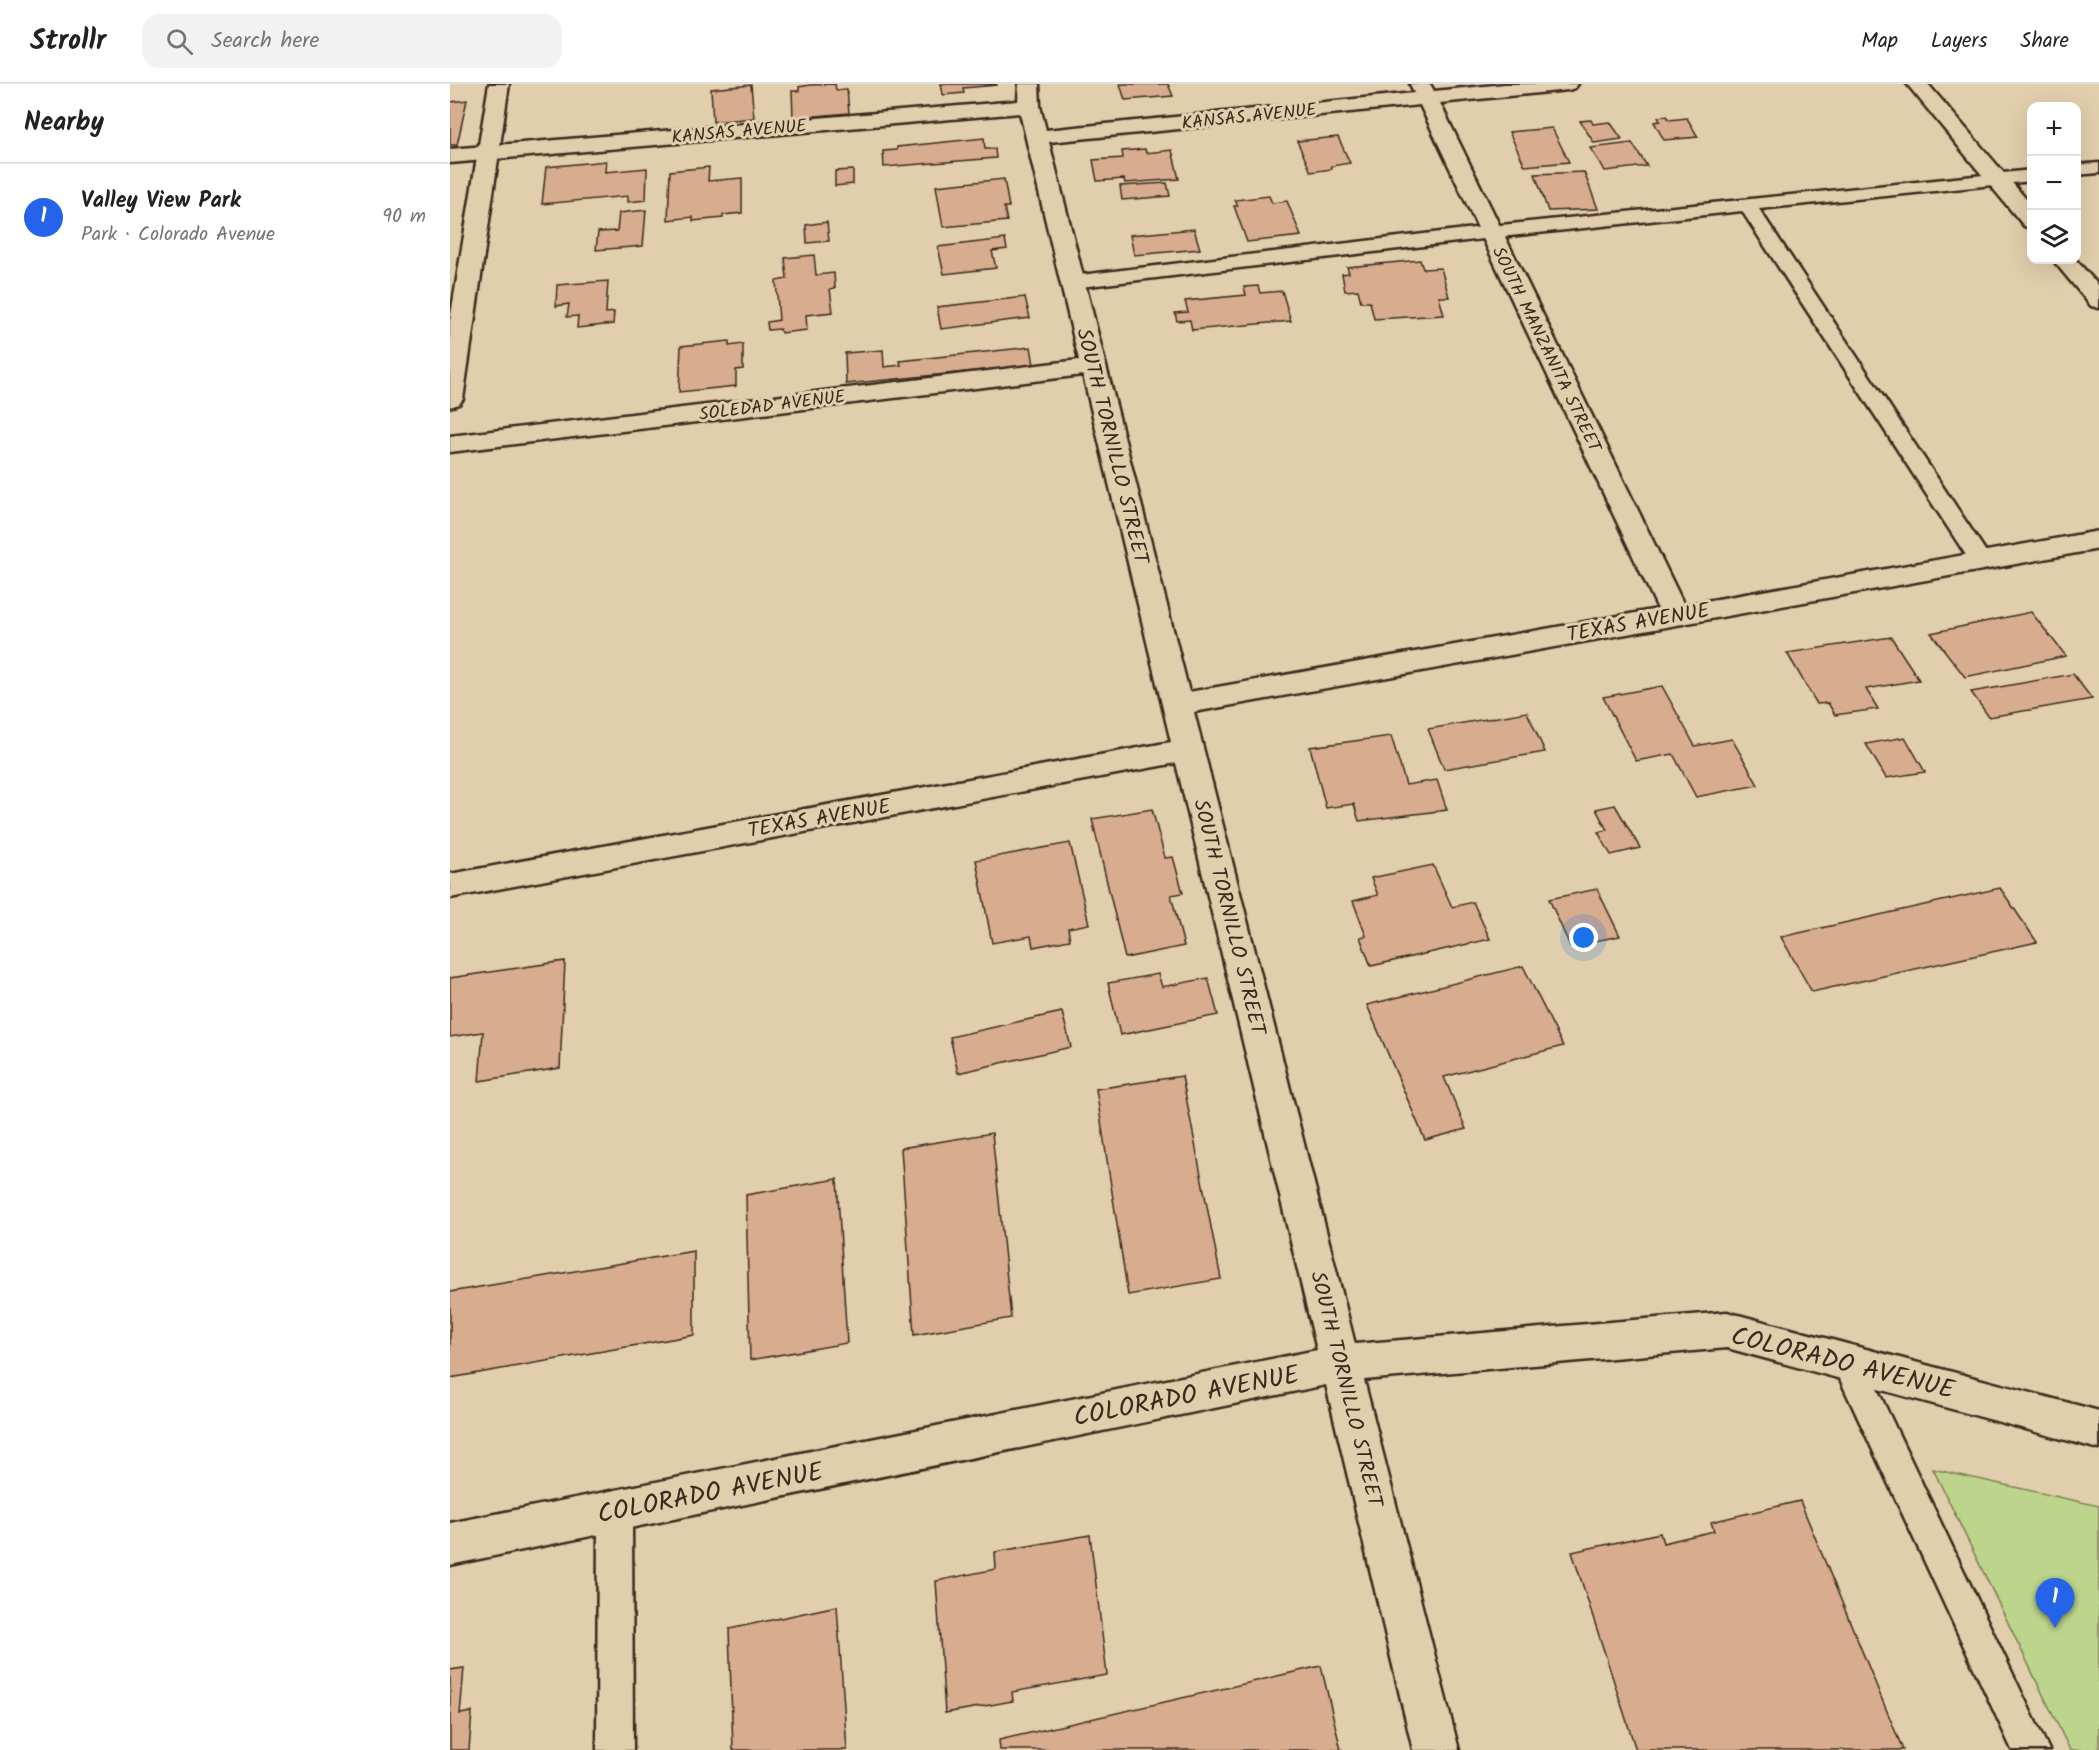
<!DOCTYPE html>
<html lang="en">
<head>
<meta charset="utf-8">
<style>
  :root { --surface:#fff; --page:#f2f2f2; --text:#222; --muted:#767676; --line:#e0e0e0; --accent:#2563eb }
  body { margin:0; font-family:Kalam,sans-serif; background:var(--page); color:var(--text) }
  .controls { position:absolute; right:18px; top:18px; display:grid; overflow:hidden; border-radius:12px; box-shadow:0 6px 24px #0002 }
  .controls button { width:54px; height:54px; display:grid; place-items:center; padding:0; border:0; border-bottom:2px solid var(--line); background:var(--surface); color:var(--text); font:30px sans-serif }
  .you { position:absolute; left:1134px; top:854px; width:21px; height:21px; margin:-15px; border:4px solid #fff; border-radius:50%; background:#1a73e8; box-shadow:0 0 0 9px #1a73e833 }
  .badge { display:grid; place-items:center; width:39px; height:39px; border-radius:50%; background:var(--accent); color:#fff; font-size:20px; font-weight:700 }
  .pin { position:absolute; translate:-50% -50px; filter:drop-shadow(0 2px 3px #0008) }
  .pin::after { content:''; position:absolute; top:32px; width:21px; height:18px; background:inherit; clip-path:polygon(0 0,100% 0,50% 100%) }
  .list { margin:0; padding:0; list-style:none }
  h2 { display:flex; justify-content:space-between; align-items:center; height:78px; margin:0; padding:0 24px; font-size:26px }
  h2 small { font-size:20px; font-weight:400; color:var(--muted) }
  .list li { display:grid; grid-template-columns:39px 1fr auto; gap:18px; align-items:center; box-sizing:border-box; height:108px; padding:0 24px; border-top:2px solid var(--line) }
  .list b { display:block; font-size:22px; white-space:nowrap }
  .list p { margin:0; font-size:20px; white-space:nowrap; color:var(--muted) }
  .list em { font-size:20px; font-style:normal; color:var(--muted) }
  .icon { flex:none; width:33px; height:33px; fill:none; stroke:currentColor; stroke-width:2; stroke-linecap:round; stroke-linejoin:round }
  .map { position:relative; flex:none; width:1649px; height:1666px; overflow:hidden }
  header { display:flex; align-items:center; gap:36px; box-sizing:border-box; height:84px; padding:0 30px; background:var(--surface); border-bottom:2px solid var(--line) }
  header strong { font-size:28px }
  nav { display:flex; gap:33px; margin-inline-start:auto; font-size:21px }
  .search { width:420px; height:54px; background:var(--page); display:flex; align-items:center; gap:15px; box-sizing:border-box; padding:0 21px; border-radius:18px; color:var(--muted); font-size:22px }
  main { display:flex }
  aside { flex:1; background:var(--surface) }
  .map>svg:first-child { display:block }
  .green { fill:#bcd48b; stroke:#7c7f54; stroke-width:1.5 }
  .building { fill:#d8ac8f; stroke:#3b2a1e; stroke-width:1.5 }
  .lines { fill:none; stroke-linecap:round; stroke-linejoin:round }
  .lane-casing { stroke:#3b2a1e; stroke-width:5 }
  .street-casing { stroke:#3b2a1e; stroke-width:5 }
  .secondary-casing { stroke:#3b2a1e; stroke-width:5 }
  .lane { fill:#e1ceac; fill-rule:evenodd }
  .street { fill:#e1ceac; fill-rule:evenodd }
  .secondary { fill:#e1ceac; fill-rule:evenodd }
  .labels { text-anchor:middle; stroke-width:6; stroke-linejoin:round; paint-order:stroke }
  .far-street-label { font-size:18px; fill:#3b2a1e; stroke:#e1ceac }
  .street-label { font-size:21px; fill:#3b2a1e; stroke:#e1ceac }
  .near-street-label { font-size:26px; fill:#3b2a1e; stroke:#e1ceac }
</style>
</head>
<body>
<header>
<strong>Strollr</strong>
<div class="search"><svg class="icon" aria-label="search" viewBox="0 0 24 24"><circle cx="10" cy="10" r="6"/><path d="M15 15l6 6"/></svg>Search here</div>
<nav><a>Map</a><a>Layers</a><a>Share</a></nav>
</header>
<main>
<aside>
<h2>Nearby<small></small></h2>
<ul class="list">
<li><span class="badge">1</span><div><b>Valley View Park</b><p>Park · Colorado Avenue</p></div><em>90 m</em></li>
</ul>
</aside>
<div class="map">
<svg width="1649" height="1666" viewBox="0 0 1649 1666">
  <rect width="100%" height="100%" fill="#e1ceac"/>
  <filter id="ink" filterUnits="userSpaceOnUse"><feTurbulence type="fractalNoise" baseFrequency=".0167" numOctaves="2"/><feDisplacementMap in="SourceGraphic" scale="12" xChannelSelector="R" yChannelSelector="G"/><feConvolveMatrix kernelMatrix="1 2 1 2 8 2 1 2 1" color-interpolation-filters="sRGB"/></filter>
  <g filter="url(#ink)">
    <path class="green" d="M 1483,1385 L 1649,1422 L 1649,1666 L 1620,1666 Z"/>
    <path class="building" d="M 385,0 L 386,6 L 397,5 L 399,29 L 343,34 L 342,7 L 349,7 L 349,3 L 360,1 Z
      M 491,0 L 547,0 L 547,1 L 513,4 L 514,9 L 493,11 Z
      M 670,0 L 718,0 L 723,12 L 675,16 Z
      M 301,1 L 304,34 L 263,38 L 261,5 Z
      M 17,16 L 7,61 L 0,61 L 0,18 Z
      M 1217,32 L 1219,36 L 1237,34 L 1248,53 L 1214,56 L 1204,38 L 1210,37 L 1208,33 Z
      M 1141,36 L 1143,40 L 1160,38 L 1172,55 L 1144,59 L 1130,37 Z
      M 1102,44 L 1119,78 L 1075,82 L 1059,48 Z
      M 888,53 L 900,79 L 881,82 L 882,85 L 861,88 L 847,57 Z
      M 534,54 L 535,65 L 545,65 L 546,74 L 434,83 L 433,67 L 447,66 L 447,63 Z
      M 1182,59 L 1197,82 L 1155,87 L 1140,64 Z
      M 695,65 L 696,69 L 722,66 L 729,95 L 675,99 L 674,95 L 647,97 L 643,76 L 673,74 L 672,67 Z
      M 156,77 L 155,88 L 197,84 L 196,116 L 178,118 L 178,112 L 92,120 L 96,83 Z
      M 259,83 L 258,97 L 292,94 L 292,129 L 273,131 L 273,134 L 243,137 L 243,133 L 218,136 L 220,87 Z
      M 403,86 L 403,100 L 385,102 L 385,87 Z
      M 1134,88 L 1148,125 L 1098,127 L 1085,90 Z
      M 554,95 L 559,123 L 554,123 L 557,137 L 493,143 L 486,102 Z
      M 717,99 L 720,112 L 672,116 L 670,102 Z
      M 819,112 L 822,119 L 837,117 L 851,152 L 797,158 L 784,122 L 788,122 L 785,116 Z
      M 196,126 L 193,162 L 146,166 L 148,148 L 167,147 L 169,129 Z
      M 377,138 L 379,157 L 357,159 L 356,141 Z
      M 744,145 L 750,165 L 684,171 L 680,151 Z
      M 555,155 L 557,165 L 542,167 L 546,184 L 494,190 L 488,163 Z
      M 364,171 L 366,191 L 384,189 L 385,204 L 380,205 L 383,228 L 356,231 L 357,246 L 331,249 L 330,245 L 318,246 L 317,238 L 329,236 L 326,197 L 337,195 L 335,174 Z
      M 970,176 L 973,185 L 991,184 L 999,213 L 989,213 L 994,231 L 924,235 L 920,218 L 911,218 L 908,206 L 895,207 L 892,190 L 899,189 L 897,183 Z
      M 158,197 L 156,229 L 164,228 L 163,240 L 127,244 L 128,232 L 117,233 L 119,220 L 106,222 L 107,201 Z
      M 808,202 L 810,209 L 832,207 L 841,237 L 742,246 L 740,236 L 727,237 L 725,229 L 738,228 L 735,217 L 796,211 L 794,203 Z
      M 575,213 L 580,234 L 491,245 L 487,223 Z
      M 279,257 L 279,262 L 293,260 L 293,285 L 286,286 L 286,302 L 229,308 L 231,262 Z
      M 581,263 L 584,281 L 396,300 L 395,269 L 433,266 L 434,283 L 451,281 L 450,277 Z
      M 1581,528 L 1616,572 L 1515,593 L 1481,549 Z
      M 1441,553 L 1469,596 L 1416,605 L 1428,625 L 1385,631 L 1378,619 L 1367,620 L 1337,569 Z
      M 1623,590 L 1642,615 L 1539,633 L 1521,608 Z
      M 1212,602 L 1245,662 L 1282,655 L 1308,701 L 1246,713 L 1223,670 L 1186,677 L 1153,613 Z
      M 1077,628 L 1095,668 L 994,685 L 978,645 Z
      M 941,652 L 956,701 L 987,696 L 997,726 L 909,737 L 904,720 L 876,724 L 860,663 Z
      M 1455,653 L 1475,688 L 1436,694 L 1416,660 Z
      M 1165,721 L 1190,764 L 1161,771 L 1148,748 L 1157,746 L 1146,725 Z
      M 702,725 L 715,774 L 723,773 L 733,809 L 721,811 L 734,862 L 675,874 L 642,735 Z
      M 620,759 L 639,840 L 618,844 L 620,856 L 583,863 L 581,852 L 542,859 L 526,776 Z
      M 983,781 L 1002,823 L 1023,818 L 1040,855 L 921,882 L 910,853 L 916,852 L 903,817 L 928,811 L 921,794 Z
      M 1550,804 L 1587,858 L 1362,908 L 1331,853 Z
      M 1147,805 L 1170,852 L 1120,862 L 1099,815 Z
      M 115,877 L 110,984 L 29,997 L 33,948 L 0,953 L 0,894 Z
      M 1073,882 L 1113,962 L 994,993 L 1016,1045 L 975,1056 L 917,921 Z
      M 708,890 L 712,903 L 758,894 L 768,931 L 670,951 L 658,899 Z
      M 612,928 L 621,963 L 508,989 L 500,953 Z
      M 732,992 L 771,1195 L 678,1211 L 646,1005 Z
      M 542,1049 L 561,1234 L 464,1251 L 451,1064 Z
      M 387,1095 L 397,1259 L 300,1276 L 296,1111 Z
      M 244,1167 L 244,1251 L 0,1294 L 0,1208 Z
      M 1350,1417 L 1453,1666 L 1186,1666 L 1122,1468 L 1210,1449 L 1213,1459 L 1264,1447 L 1261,1438 Z
      M 640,1451 L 657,1591 L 562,1608 L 563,1617 L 495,1629 L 486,1497 L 546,1485 L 545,1468 Z
      M 387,1522 L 397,1666 L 283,1666 L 279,1545 Z
      M 871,1582 L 891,1666 L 550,1666 L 549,1656 Z
      M 14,1584 L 10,1630 L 22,1628 L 19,1666 L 0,1666 L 0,1586 Z"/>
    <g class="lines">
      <g class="lane-casing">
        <path id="lane" d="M 1649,79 L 1649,89 L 1626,91 L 1626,81 Z
          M 1582,86 L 1582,97 L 1309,125 L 1542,477 L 1539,482 L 1531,484 L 1523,482 L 1292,127 L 1041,154 L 622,204 L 615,202 L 612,198 L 615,194 L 622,192 L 1041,142 Z
          M 1398,1263 L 1409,1267 L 1599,1666 L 1562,1666 L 1382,1278 L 1387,1267 Z
          M 165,1410 L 177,1415 L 182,1427 L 183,1666 L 147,1666 L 148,1427 L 153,1415 Z"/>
      </g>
      <g class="street-casing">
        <path id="street" d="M 569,0 L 589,0 L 590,22 L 596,46 L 964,9 L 960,0 L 980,0 L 984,7 L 1055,0 L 1128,0 L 1125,4 L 1118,6 L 990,19 L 1234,521 L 1649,447 L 1649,465 L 744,628 L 905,1260 L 1277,1228 L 1649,1327 L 1649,1365 L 1277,1264 L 914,1296 L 1009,1666 L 963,1666 L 876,1301 L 0,1481 L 0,1439 L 867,1266 L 726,679 L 0,814 L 0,790 L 721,658 L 633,291 L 0,368 L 0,352 L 629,276 L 570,29 L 0,79 L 0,65 L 568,17 ZM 970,21 L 1208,525 L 739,608 L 599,58 Z
          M 1457,0 L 1478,0 L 1582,122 L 1582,144 L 1574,142 Z
          M 1603,176 L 1626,176 L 1649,202 L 1649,224 L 1641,222 Z"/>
      </g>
      <g class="secondary-casing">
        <path id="secondary" d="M 39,0 L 59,0 L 13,315 L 9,320 L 0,323 L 0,237 Z"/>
      </g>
      <use href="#lane" class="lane"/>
      <use href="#street" class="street"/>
      <use href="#secondary" class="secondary"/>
    </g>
  </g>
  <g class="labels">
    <g class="far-street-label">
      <text transform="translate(799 32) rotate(-6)" y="6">KANSAS AVENUE</text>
      <text transform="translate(289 47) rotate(-5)" y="6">KANSAS AVENUE</text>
      <text transform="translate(1097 265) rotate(64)" y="6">SOUTH MANZANITA STREET</text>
      <text transform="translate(322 321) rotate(-7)" y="6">SOLEDAD AVENUE</text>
    </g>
    <g class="street-label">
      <text transform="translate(663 362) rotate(76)" y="7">SOUTH TORNILLO STREET</text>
      <text transform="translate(1188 538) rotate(-10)" y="7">TEXAS AVENUE</text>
      <text transform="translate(369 734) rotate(-10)" y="7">TEXAS AVENUE</text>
      <text transform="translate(780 833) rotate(76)" y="7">SOUTH TORNILLO STREET</text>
      <text transform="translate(897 1305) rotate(76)" y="7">SOUTH TORNILLO STREET</text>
    </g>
    <g class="near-street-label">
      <text transform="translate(1393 1278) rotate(14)" y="9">COLORADO AVENUE</text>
      <text transform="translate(736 1311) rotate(-11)" y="9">COLORADO AVENUE</text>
      <text transform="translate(260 1408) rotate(-11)" y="9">COLORADO AVENUE</text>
    </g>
  </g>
</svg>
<div class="controls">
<button>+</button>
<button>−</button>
<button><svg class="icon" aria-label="layers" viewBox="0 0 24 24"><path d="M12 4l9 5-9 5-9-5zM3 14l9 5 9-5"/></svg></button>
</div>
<div class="you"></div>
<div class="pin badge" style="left:1605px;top:1544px">1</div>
</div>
</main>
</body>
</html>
